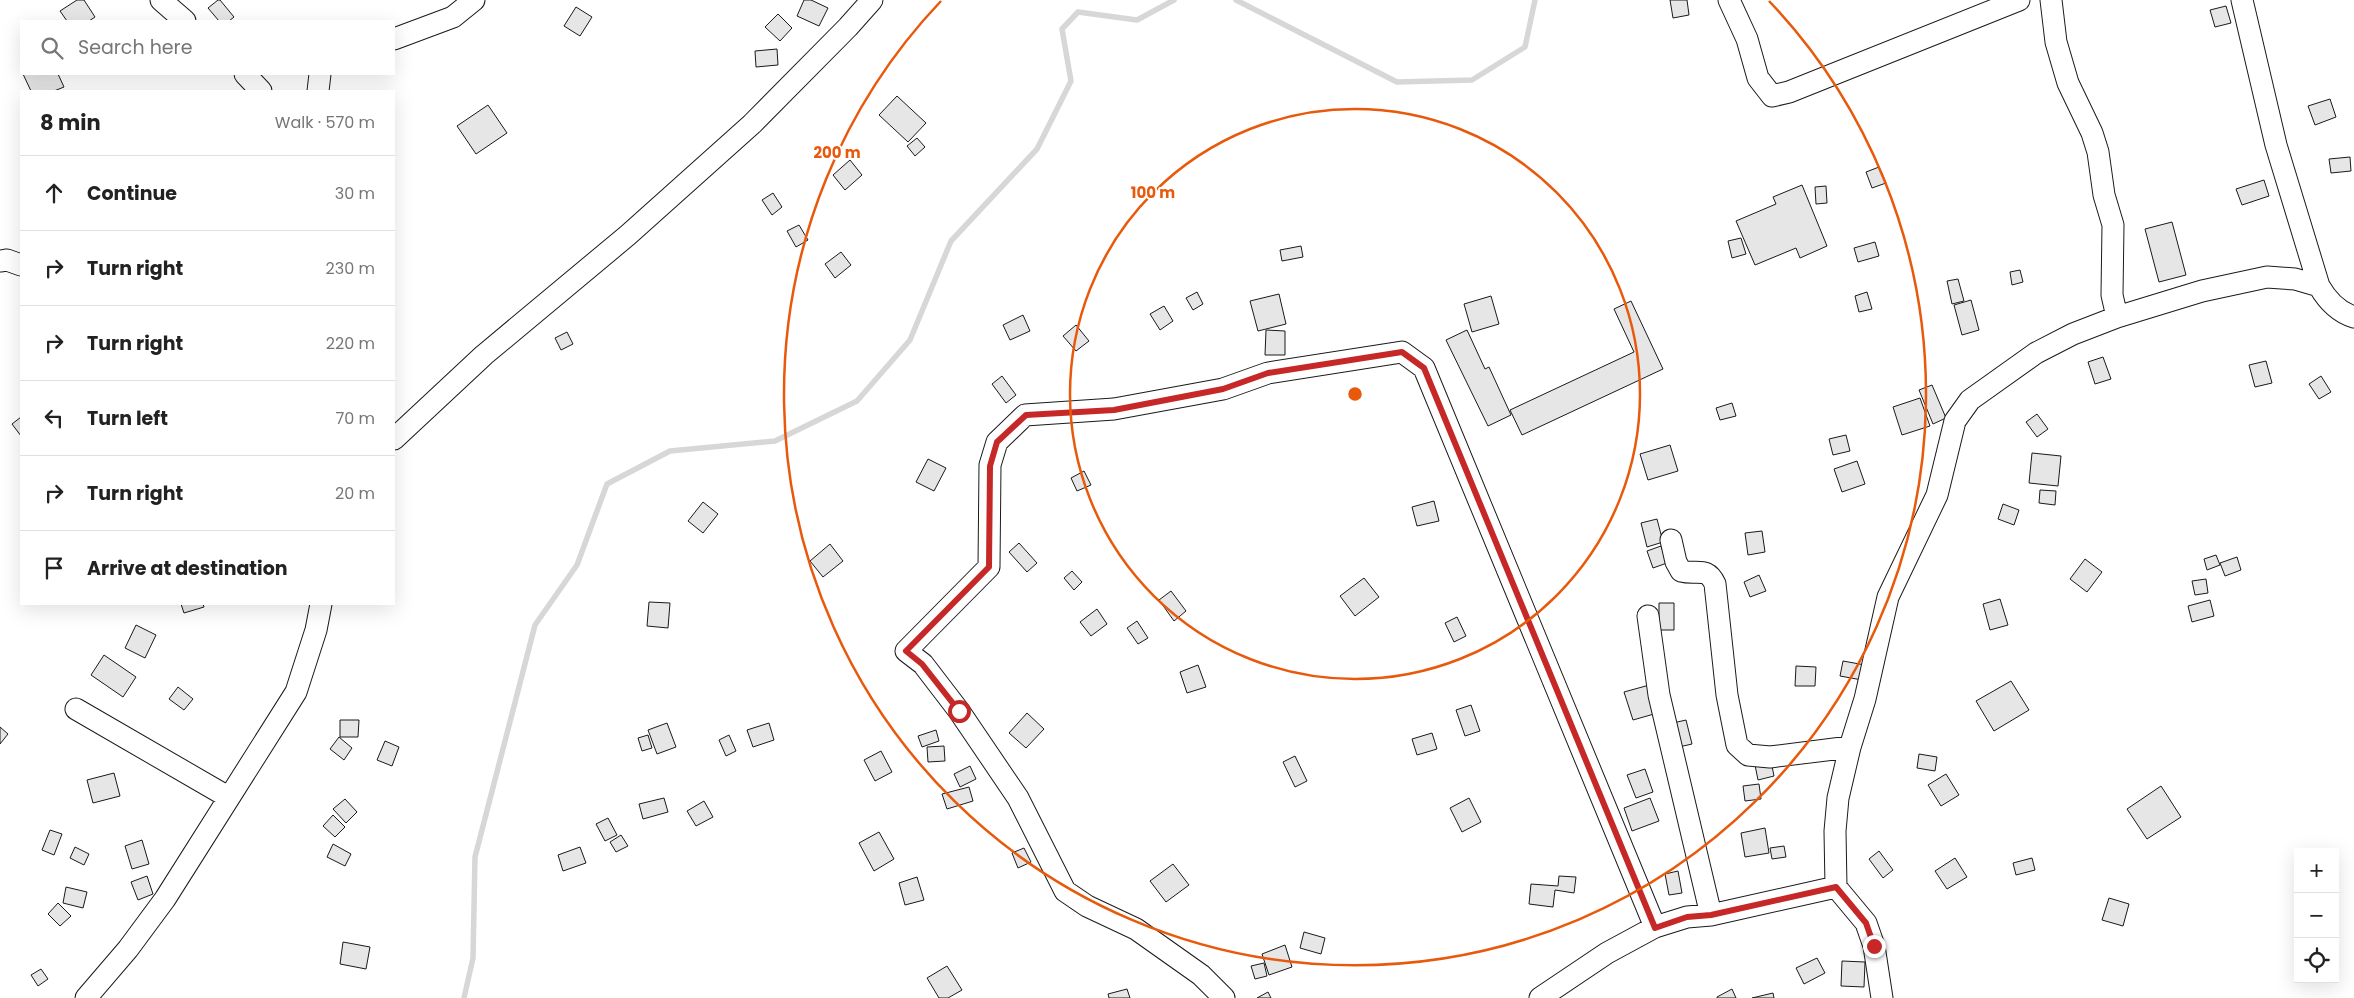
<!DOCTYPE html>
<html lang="en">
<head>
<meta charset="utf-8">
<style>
  :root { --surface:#fff; --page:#f6f6f6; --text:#222; --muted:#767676; --line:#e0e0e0 }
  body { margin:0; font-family:Poppins,sans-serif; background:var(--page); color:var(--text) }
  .controls { position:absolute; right:15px; bottom:15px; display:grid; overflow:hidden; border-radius:0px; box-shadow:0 5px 20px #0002 }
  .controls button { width:45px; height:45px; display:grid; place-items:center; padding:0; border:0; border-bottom:1px solid var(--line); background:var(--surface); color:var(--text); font:25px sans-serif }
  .stop { position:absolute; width:15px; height:15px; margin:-11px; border:4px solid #c62828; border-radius:50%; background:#fff }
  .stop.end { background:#c62828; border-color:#fff; box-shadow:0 1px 5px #0008 }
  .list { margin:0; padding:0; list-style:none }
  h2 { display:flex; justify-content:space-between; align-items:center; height:65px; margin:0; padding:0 20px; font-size:21px }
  h2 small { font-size:16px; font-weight:400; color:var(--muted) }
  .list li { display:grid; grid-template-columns:32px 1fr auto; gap:15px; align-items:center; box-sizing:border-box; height:75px; padding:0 20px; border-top:1px solid var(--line) }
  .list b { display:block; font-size:19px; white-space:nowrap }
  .list em { font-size:16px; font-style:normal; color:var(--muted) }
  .icon { flex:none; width:28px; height:28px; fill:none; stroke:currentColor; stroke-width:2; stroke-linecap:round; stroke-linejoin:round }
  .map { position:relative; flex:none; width:2354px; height:998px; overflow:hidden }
  .search { position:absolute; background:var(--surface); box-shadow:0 5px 20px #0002; left:20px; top:20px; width:375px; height:55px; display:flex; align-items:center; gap:12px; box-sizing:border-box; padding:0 18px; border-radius:0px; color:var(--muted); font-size:19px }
  .panel { position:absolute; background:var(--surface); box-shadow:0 5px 20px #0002; left:20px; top:90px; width:375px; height:515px; border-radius:0px }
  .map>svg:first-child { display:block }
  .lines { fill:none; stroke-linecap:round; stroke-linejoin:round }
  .stream { stroke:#d7d7d7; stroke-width:5.5 }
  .building { fill:#e6e6e6; stroke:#1a1a1a }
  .minor-casing { stroke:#1a1a1a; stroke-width:23 }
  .minor { stroke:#fff; stroke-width:21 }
  .route { stroke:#c62828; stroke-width:6 }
  .ring { fill:none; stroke:#e8590c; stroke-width:2.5 }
  .centre { fill:#e8590c; stroke:#fff; stroke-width:2.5 }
  .ring-label { font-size:15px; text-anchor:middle; font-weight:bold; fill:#e8590c; stroke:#fff; stroke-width:4; stroke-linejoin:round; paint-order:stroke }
</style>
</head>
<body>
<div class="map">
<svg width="2354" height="998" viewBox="0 0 2354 998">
  <rect width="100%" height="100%" fill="#fff"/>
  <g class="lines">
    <path class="stream" d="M 1236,0 L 1397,82 L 1472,80 L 1525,47 L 1535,0
      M 464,998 L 473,958 L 475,857 L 535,625 L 577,565 L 607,484 L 670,451 L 775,441 L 857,401 L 910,340 L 951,241 L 1037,149 L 1071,81 L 1062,29 L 1078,12 L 1137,20 L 1174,0"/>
  </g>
  <path class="building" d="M 77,0 L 84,0 L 95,17 L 89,21 L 67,21 L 60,11 Z
    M 218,0 L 220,0 L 234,17 L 229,21 L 219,21 L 208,8 Z
    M 804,0 L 811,0 L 828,8 L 819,26 L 797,16 Z
    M 1670,0 L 1687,0 L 1689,15 L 1673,18 Z
    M 2226,6 L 2231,23 L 2215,27 L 2210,10 Z
    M 576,7 L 592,17 L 580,36 L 564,26 Z
    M 778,14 L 792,28 L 780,41 L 765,27 Z
    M 777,49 L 778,65 L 756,67 L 755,51 Z
    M 23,74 L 58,74 L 64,87 L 54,91 L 31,91 Z
    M 897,96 L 926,123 L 908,142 L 879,115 Z
    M 2330,99 L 2336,117 L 2315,125 L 2308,106 Z
    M 488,105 L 507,133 L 476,154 L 457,126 Z
    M 917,138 L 925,147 L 915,156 L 907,146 Z
    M 2350,157 L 2351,171 L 2331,173 L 2329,159 Z
    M 850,160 L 862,175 L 845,190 L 833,175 Z
    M 1879,167 L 1886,183 L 1872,188 L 1866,172 Z
    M 2264,180 L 2269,196 L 2242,205 L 2236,189 Z
    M 1802,185 L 1827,246 L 1800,258 L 1796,248 L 1755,265 L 1736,221 L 1776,204 L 1773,197 Z
    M 1826,186 L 1827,203 L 1816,204 L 1815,187 Z
    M 773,193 L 782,207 L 772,215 L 762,200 Z
    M 2172,222 L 2186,275 L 2159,282 L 2145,229 Z
    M 799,225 L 808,240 L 796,247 L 787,231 Z
    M 1741,238 L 1746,254 L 1732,258 L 1728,241 Z
    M 1875,242 L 1879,256 L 1858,262 L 1854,248 Z
    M 1301,246 L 1303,257 L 1282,261 L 1280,250 Z
    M 841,252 L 851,265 L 835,278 L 825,264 Z
    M 2020,270 L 2023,282 L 2012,285 L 2010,272 Z
    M 1958,279 L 1964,301 L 1952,304 L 1947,281 Z
    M 1197,292 L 1203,304 L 1193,310 L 1186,298 Z
    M 1867,292 L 1872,309 L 1859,312 L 1855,296 Z
    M 1279,294 L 1286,324 L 1258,331 L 1250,301 Z
    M 1491,296 L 1499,324 L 1472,332 L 1464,304 Z
    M 1971,300 L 1979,330 L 1962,335 L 1954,305 Z
    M 1631,301 L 1663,369 L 1522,435 L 1510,410 L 1634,352 L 1614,309 Z
    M 1164,306 L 1173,321 L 1160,330 L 1150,314 Z
    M 1023,315 L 1030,331 L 1010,340 L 1003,325 Z
    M 1076,325 L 1089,341 L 1076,351 L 1063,336 Z
    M 1266,330 L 1285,331 L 1285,355 L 1265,355 Z
    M 1467,330 L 1485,369 L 1489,367 L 1511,415 L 1488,426 L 1446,340 Z
    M 567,332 L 573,344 L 561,350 L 555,338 Z
    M 2103,357 L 2111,379 L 2095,384 L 2088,362 Z
    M 2266,361 L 2272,383 L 2255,387 L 2249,365 Z
    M 1002,376 L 1016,395 L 1006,403 L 992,384 Z
    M 2321,376 L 2331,392 L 2319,399 L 2309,384 Z
    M 1932,385 L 1946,418 L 1933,424 L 1919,390 Z
    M 1920,398 L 1930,426 L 1902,435 L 1893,407 Z
    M 1732,403 L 1736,416 L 1720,420 L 1716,408 Z
    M 2037,414 L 2048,429 L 2037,437 L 2026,422 Z
    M 21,417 L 21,436 L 12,424 Z
    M 1846,435 L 1850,451 L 1833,455 L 1829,439 Z
    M 1670,445 L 1678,471 L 1648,480 L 1640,454 Z
    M 2032,453 L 2061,456 L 2058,486 L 2029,483 Z
    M 928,459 L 946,468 L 934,491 L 916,482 Z
    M 1857,461 L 1865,484 L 1842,492 L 1834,469 Z
    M 1084,471 L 1091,485 L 1077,491 L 1071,478 Z
    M 2040,490 L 2056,491 L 2055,505 L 2039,503 Z
    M 1434,501 L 1439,521 L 1417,526 L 1412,507 Z
    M 703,502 L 718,514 L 703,533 L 688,521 Z
    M 2003,504 L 2019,510 L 2014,525 L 1998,519 Z
    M 1657,519 L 1663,542 L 1647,547 L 1641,523 Z
    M 1762,531 L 1765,552 L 1748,555 L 1745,533 Z
    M 1019,543 L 1037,563 L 1027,572 L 1009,552 Z
    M 830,544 L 843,561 L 823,577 L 810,561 Z
    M 1661,546 L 1667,563 L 1653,568 L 1647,551 Z
    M 2216,555 L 2220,565 L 2207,570 L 2204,559 Z
    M 2237,557 L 2241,570 L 2225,576 L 2220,563 Z
    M 2085,559 L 2102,572 L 2087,592 L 2070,579 Z
    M 1072,571 L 1082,582 L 1074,590 L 1064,578 Z
    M 1759,575 L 1766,591 L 1750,597 L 1744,582 Z
    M 1364,578 L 1379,597 L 1355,616 L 1340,596 Z
    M 2206,579 L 2208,593 L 2195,595 L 2192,581 Z
    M 1171,591 L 1186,611 L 1174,621 L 1159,600 Z
    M 2000,599 L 2008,625 L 1990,630 L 1983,604 Z
    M 2210,600 L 2214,616 L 2192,622 L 2188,606 Z
    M 649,602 L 670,603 L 668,628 L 647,626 Z
    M 1659,603 L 1674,603 L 1674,630 L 1659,630 Z
    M 181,604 L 203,604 L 204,607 L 184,613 Z
    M 1097,609 L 1107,624 L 1091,636 L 1080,622 Z
    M 1457,617 L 1466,636 L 1454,642 L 1445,623 Z
    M 1137,621 L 1148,638 L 1138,644 L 1127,628 Z
    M 136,625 L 156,635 L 145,658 L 125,648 Z
    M 104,655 L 136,677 L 123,697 L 91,675 Z
    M 1843,661 L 1865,665 L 1862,680 L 1840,676 Z
    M 1198,665 L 1206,687 L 1187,693 L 1180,672 Z
    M 1796,666 L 1816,667 L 1815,686 L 1795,686 Z
    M 2011,681 L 2029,710 L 1994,731 L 1976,701 Z
    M 1653,684 L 1661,712 L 1633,720 L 1624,692 Z
    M 178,687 L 193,699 L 184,710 L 169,699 Z
    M 1471,705 L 1480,731 L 1465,736 L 1456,710 Z
    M 1027,713 L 1044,729 L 1026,748 L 1009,733 Z
    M 340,720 L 359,720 L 358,737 L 340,737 Z
    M 1686,720 L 1692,744 L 1679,747 L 1673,723 Z
    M 667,723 L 676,747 L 657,754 L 648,730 Z
    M 769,723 L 774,740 L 753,747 L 747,730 Z
    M 0,727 L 8,734 L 0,744 Z
    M 936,730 L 939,741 L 922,747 L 918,736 Z
    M 1432,733 L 1437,749 L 1417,755 L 1412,739 Z
    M 648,735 L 652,748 L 642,751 L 638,738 Z
    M 729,735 L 736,751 L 726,756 L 719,740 Z
    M 339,737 L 352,748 L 344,760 L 330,749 Z
    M 385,741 L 399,747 L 392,766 L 377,760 Z
    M 944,746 L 945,761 L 928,762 L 927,747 Z
    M 881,751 L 892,772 L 875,781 L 864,760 Z
    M 1919,754 L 1937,757 L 1935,771 L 1917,768 Z
    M 1295,756 L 1307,781 L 1295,787 L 1283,762 Z
    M 1771,761 L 1774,776 L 1758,780 L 1755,765 Z
    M 970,766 L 976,779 L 960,787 L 954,774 Z
    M 1645,769 L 1653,792 L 1636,798 L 1627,775 Z
    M 114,773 L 120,796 L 93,803 L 87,780 Z
    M 1946,774 L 1959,795 L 1941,806 L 1928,785 Z
    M 1759,784 L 1761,799 L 1745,801 L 1743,786 Z
    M 2161,786 L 2181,817 L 2147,839 L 2127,809 Z
    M 969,787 L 973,801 L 947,809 L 942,794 Z
    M 664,798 L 668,812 L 643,819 L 639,804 Z
    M 1469,798 L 1481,822 L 1462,832 L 1450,808 Z
    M 1650,798 L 1659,821 L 1632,831 L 1624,808 Z
    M 345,799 L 357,812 L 346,823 L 333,809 Z
    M 704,801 L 713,817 L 696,826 L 687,811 Z
    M 333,815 L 345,827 L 335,837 L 323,826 Z
    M 608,818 L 617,835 L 605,841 L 596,824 Z
    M 1765,828 L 1769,853 L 1745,857 L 1741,833 Z
    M 50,830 L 62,834 L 54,855 L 42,850 Z
    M 879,832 L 894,859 L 874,871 L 859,843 Z
    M 621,835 L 628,846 L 616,852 L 610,842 Z
    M 142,840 L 149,864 L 132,869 L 125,846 Z
    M 333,844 L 351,854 L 345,866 L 327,857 Z
    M 1784,846 L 1786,857 L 1772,859 L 1770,848 Z
    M 75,847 L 89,854 L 84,865 L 70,858 Z
    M 580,847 L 586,863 L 563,871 L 558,855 Z
    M 1024,848 L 1031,862 L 1018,868 L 1012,853 Z
    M 1879,851 L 1893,870 L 1883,878 L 1869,859 Z
    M 1955,858 L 1967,877 L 1947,889 L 1935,871 Z
    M 2032,858 L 2035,870 L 2016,875 L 2013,863 Z
    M 1173,864 L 1189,885 L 1166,902 L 1150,881 Z
    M 1678,871 L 1682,893 L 1669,895 L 1665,874 Z
    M 147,876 L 153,894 L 138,900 L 131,882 Z
    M 1559,876 L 1576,877 L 1574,893 L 1555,890 L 1553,907 L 1529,904 L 1531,884 L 1558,886 Z
    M 917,877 L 924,900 L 905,905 L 899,883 Z
    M 66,887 L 87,892 L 83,908 L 63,903 Z
    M 2109,898 L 2129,904 L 2123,926 L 2102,920 Z
    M 58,903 L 71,916 L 60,926 L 48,914 Z
    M 1304,932 L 1325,938 L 1321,954 L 1300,948 Z
    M 343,942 L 370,947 L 366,969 L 340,964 Z
    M 1285,945 L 1292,967 L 1269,975 L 1262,954 Z
    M 1817,958 L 1825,973 L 1804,984 L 1796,968 Z
    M 1842,961 L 1865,962 L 1864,987 L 1841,986 Z
    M 1264,963 L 1267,976 L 1255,979 L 1251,966 Z
    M 947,966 L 962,990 L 948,998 L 939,998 L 927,978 Z
    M 41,969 L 48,979 L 38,986 L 31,975 Z
    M 1127,989 L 1130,998 L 1109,998 L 1108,994 Z
    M 1732,989 L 1736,998 L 1717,998 L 1717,997 Z
    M 1268,992 L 1271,998 L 1257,998 Z
    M 1773,993 L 1774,998 L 1752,998 Z"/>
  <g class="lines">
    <g class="minor-casing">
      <path id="minor" d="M 161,0 L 185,21
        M 1729,0 L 1747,39 L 1758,78 L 1772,96 L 1789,92 L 2019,0
        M 2051,0 L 2056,42 L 2068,83 L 2092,133 L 2098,152 L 2104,195 L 2113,225 L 2112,295 L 2117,317
        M 2242,0 L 2276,145 L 2319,286 C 2327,300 2338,312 2354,317
        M 394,39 L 453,17 L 474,0
        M 245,74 L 261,91
        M 318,91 L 320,74
        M 0,261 L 7,260 L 21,265
        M 394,439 L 484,355 L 628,235 L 752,124 L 848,27 L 872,0
        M 1671,540 L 1676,562 L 1681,571 C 1697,575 1707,566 1715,584 L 1727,695 L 1737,745 L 1748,755 L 1770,757 L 1850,747
        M 1648,616 L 1659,695 L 1711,915
        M 76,709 L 228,797
        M 86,998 L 128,949 L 165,899 L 296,692 L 316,630 L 321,604
        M 1224,998 L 1201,975 L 1136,929 L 1087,906 L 1065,891 L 1018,798 L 959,711 L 923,664 L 906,651 L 989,567 L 990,465 L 997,442 L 1025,415 L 1114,409 L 1223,389 L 1268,373 L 1402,352 L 1424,368 L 1655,927
        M 1540,998 L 1607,953 L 1655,927 L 1687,917 L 1711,915 L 1836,887
        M 1882,998 L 1874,946 L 1866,923 L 1836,887 L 1835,831 L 1838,798 L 1850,747 L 1865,699 L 1888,597 L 1937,495 L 1955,421 L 1970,400 L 2036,353 L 2073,334 L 2117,317 L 2202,291 L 2267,277 L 2295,279 L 2319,286"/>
    </g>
    <use href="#minor" class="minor"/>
  </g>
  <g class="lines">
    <path class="route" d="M 959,711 L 922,664 L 906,651 L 989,567 L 990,466 L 997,442 L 1026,415 L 1114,410 L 1223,389 L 1268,373 L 1402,352 L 1424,368 L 1655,928 L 1687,917 L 1711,915 L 1836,887 L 1866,923 L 1874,946"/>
  </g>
  <g class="ring">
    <circle cx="1355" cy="394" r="285"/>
    <path d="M1769 1A571 571 0 1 1 941 1"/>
  </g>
  <circle cx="1355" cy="394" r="8" class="centre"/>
  <g class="ring-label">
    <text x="837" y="158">200 m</text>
    <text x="1153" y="198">100 m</text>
  </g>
</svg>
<div class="controls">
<button>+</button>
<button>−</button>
<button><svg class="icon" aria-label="locate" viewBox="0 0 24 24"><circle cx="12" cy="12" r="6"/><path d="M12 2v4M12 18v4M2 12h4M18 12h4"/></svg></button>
</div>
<div class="stop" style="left:959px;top:711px"></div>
<div class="stop end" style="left:1874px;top:946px"></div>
<div class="search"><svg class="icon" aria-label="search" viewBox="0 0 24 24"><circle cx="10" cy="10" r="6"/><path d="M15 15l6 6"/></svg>Search here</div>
<section class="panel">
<h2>8 min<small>Walk · 570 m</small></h2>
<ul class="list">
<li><svg class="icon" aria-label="ahead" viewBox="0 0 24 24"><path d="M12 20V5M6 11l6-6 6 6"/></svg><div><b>Continue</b></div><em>30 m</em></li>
<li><svg class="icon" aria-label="right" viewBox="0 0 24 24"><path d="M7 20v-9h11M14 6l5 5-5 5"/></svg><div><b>Turn right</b></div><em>230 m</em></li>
<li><svg class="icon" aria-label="right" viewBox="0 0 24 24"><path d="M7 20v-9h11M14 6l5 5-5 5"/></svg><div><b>Turn right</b></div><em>220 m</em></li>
<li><svg class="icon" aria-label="left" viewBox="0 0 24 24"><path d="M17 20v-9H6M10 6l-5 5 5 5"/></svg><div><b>Turn left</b></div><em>70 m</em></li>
<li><svg class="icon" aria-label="right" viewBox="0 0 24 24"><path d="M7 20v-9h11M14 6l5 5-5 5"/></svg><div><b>Turn right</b></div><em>20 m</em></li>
<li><svg class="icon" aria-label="arrive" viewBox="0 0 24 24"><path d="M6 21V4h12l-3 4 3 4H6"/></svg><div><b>Arrive at destination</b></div></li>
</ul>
</section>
</div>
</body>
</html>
